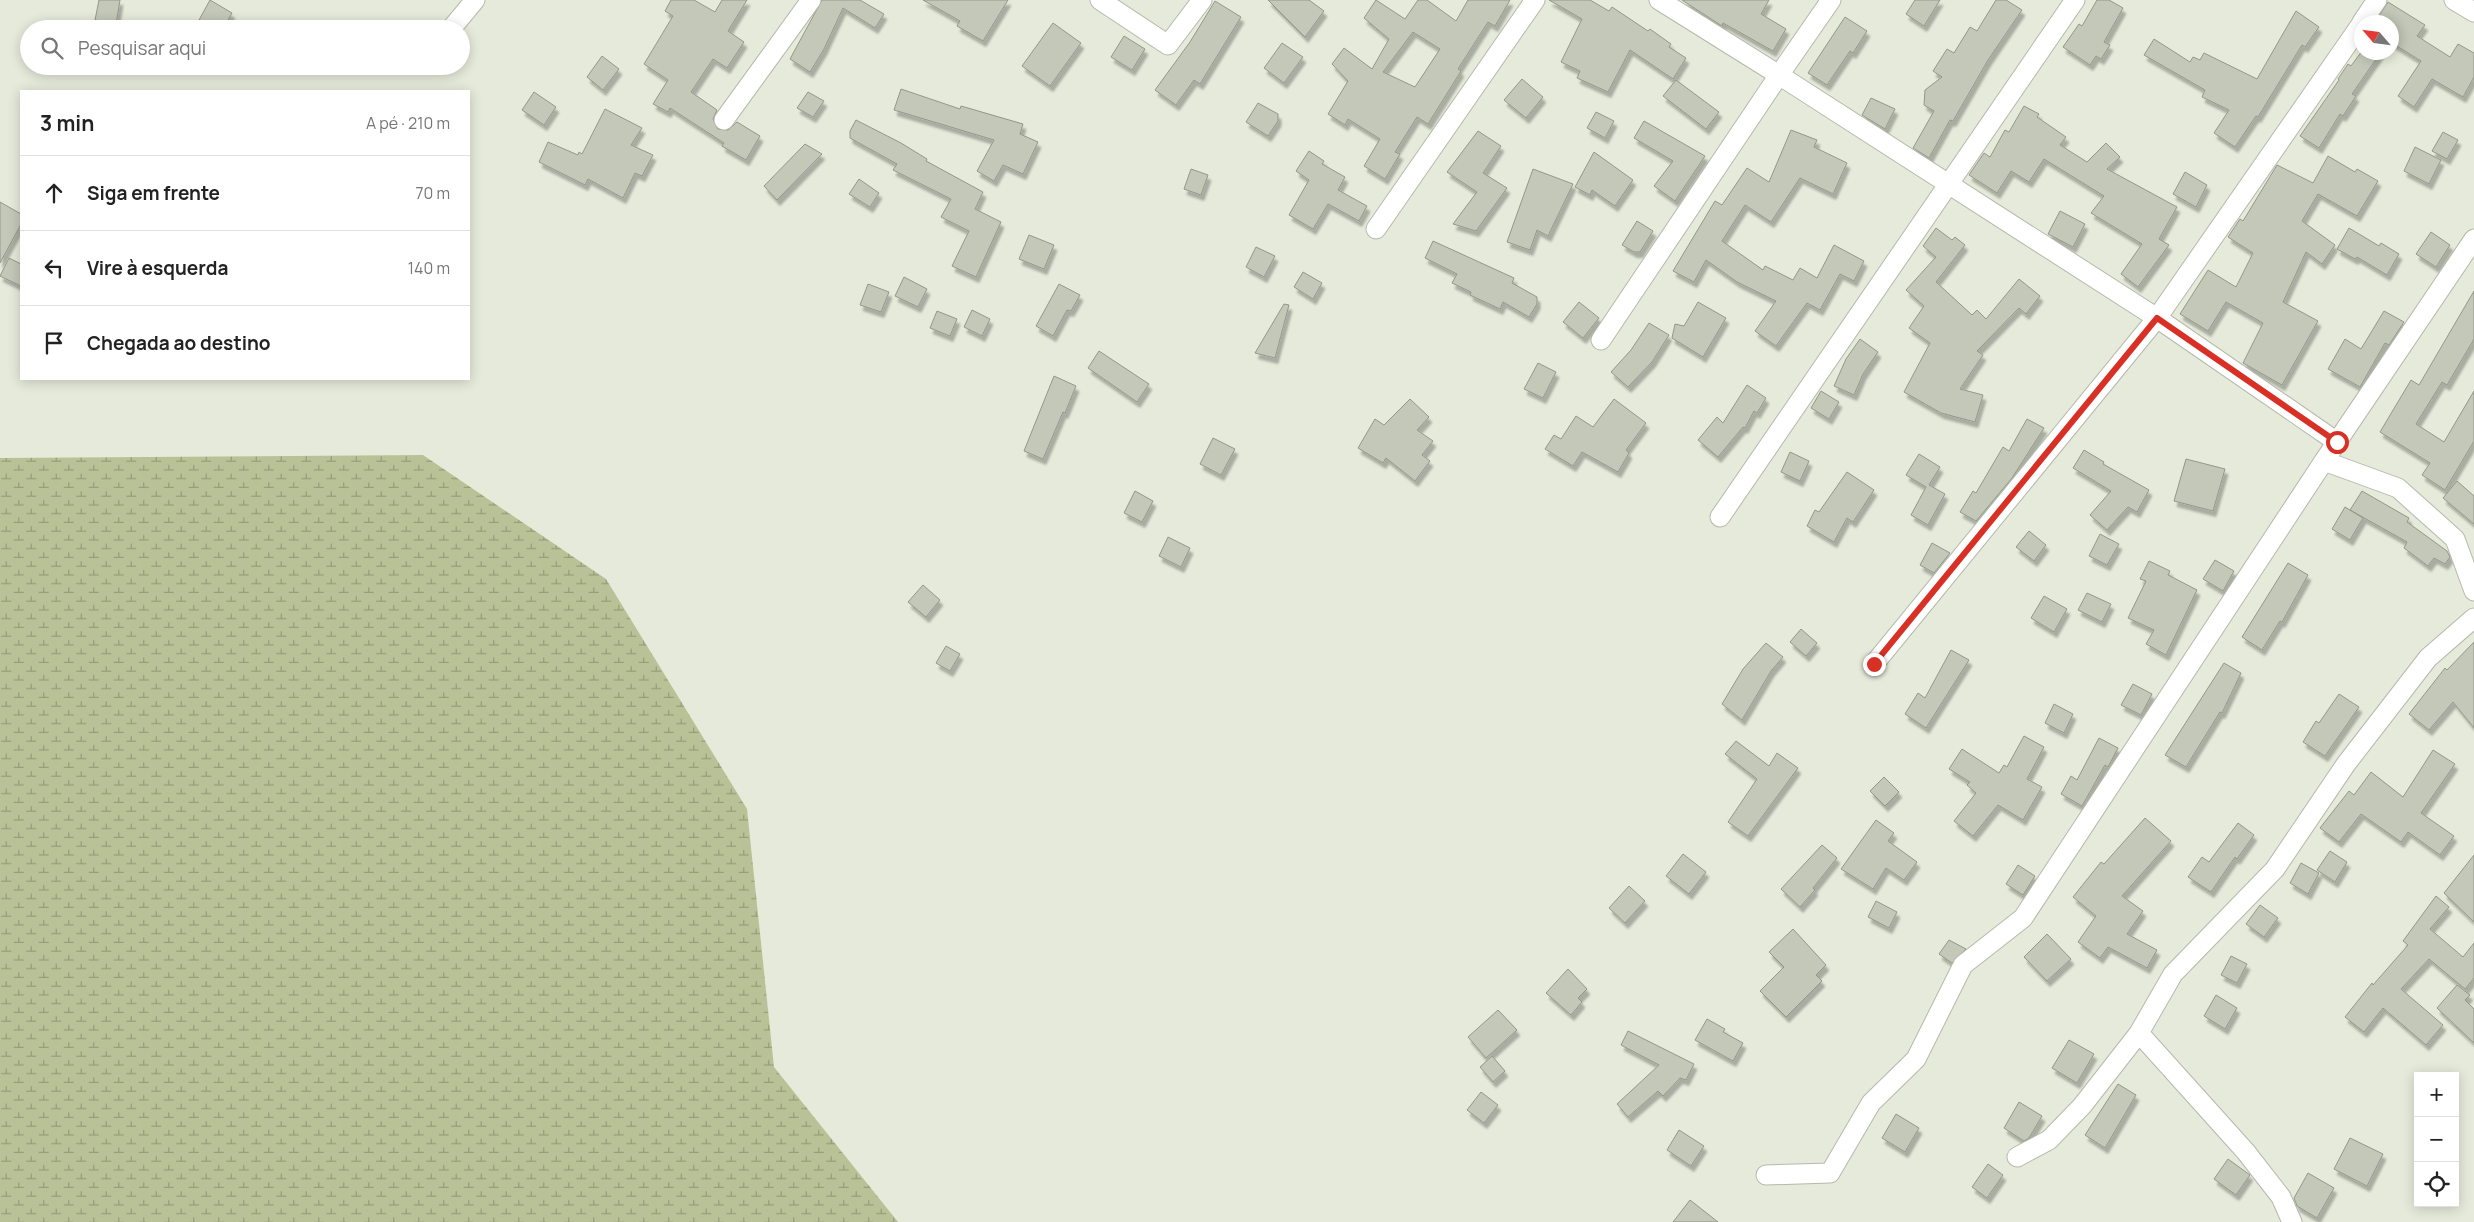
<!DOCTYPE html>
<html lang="pt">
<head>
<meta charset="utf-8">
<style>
  :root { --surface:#fff; --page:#f2f2f2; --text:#222; --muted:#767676; --line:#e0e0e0 }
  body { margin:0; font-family:Manrope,sans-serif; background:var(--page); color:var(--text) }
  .controls { position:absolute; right:15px; bottom:15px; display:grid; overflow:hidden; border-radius:0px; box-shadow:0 2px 12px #0003 }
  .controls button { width:45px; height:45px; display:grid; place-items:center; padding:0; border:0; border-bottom:1px solid var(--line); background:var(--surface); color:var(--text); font:25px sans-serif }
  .compass { position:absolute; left:2354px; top:15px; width:45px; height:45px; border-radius:50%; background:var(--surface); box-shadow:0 2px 12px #0003; rotate:298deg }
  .stop { position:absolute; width:15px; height:15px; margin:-11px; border:4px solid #d93025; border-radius:50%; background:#fff }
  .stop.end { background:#d93025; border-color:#fff; box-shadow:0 1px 5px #0008 }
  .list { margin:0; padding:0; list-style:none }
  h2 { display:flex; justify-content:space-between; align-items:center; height:65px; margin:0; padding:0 20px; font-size:21px }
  h2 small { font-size:16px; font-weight:400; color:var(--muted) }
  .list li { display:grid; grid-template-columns:32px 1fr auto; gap:15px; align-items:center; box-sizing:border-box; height:75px; padding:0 20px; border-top:1px solid var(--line) }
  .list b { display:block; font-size:19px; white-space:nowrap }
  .list em { font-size:16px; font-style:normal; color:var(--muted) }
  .icon { flex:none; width:28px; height:28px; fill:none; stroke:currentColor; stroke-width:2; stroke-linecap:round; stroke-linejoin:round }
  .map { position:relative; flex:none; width:2474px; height:1222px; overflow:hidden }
  .search { position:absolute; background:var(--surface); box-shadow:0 2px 12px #0003; left:20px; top:20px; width:450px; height:55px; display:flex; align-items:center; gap:12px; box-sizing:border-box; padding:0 18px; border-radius:28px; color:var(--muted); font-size:19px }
  .panel { position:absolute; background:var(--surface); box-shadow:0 2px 12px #0003; left:20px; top:90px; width:450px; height:290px; border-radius:0px }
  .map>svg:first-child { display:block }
  .wetland { fill:url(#wetland-marsh) }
  .building { fill:#c4c8b8; stroke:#949788; fill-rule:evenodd; filter:url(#shadow) }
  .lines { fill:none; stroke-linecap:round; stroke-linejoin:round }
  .minor-casing { stroke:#b6b9a9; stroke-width:21 }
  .minor { stroke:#fff; stroke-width:19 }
  .route { stroke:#d93025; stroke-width:6 }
</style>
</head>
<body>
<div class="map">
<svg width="2474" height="1222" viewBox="0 0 2474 1222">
  <defs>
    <pattern id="wetland-marsh" width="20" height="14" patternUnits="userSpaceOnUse" patternTransform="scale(1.25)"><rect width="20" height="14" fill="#b9c296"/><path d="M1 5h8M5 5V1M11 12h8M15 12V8" fill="none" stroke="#969d7a"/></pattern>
    <filter id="shadow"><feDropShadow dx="3" dy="5.5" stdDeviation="1" flood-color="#0004"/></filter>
  </defs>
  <rect width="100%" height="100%" fill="#e6eada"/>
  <path class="wetland" d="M 423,455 L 606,579 L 747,809 L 774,1067 L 898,1222 L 0,1222 L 0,458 Z"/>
  <path class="building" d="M 99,0 L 120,0 L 116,24 L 95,20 Z
    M 210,0 L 232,13 L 223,29 L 214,29 L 199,20 Z
    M 671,0 L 694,0 L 715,12 L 722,0 L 747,0 L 728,31 L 744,42 L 727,68 L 713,59 L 691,92 L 717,110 L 713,119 L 718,129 L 728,130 L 737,122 L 760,136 L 746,160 L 722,146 L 724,143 L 670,108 L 668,112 L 653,104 L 668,80 L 644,64 L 673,16 L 665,11 Z
    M 822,0 L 860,0 L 884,14 L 875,28 L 843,8 L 824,49 L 810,72 L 790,59 Z
    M 923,0 L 1008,0 L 983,41 L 957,26 L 960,21 Z
    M 1268,0 L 1309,0 L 1324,11 L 1305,37 Z
    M 1376,0 L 1405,19 L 1418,0 L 1427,0 L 1456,21 L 1468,0 L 1510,0 L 1495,26 L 1488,22 L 1458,69 L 1461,71 L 1428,124 L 1417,117 L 1395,152 L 1400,154 L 1385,179 L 1364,166 L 1380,139 L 1348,119 L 1345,125 L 1328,114 L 1348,81 L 1332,64 L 1344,48 L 1372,69 L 1389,39 L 1364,18 ZM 1413,32 L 1440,49 L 1415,87 L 1383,72 Z
    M 1549,0 L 1590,0 L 1609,11 L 1612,7 L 1648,31 L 1650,29 L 1671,44 L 1669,47 L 1686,58 L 1673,79 L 1630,50 L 1608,92 L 1577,78 L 1580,71 L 1561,62 L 1582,19 Z
    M 1682,0 L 1769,0 L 1761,14 L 1786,29 L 1773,51 L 1723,23 L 1722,26 Z
    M 1915,0 L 1940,0 L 1924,26 L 1906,14 Z
    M 1996,0 L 2006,0 L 2022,10 L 1988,60 L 1953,121 L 1950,120 L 1929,158 L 1913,148 L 1934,111 L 1924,105 L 1925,90 L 1942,77 L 1933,71 L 1947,49 L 1954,53 L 1970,27 L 1977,31 Z
    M 2097,0 L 2109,0 L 2123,8 L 2104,42 L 2110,45 L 2101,59 L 2096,56 L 2090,65 L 2063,47 L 2079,24 L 2082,26 Z
    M 1215,1 L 1241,17 L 1200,84 L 1194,80 L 1176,105 L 1155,90 L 1190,42 Z
    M 2388,2 L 2425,25 L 2417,36 L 2450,57 L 2458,44 L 2474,53 L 2474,77 L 2463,97 L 2432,79 L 2414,107 L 2398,96 L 2421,61 L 2392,43 L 2392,22 L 2375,22 Z
    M 2296,11 L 2319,27 L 2305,47 L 2302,45 L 2258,117 L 2256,116 L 2235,147 L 2214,133 L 2229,110 L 2202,97 L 2205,90 L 2144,55 L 2154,39 L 2190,62 L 2193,57 L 2200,60 L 2204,53 L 2257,79 Z
    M 1845,17 L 1867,31 L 1853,53 L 1850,51 L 1827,85 L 1808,73 Z
    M 1053,23 L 1081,43 L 1050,86 L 1022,66 Z
    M 1124,36 L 1145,49 L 1132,70 L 1111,57 Z
    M 1282,43 L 1303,57 L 1284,83 L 1264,68 Z
    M 2362,51 L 2362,52 L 2381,52 L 2352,94 L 2356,96 L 2343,116 L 2340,114 L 2319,148 L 2300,136 L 2339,80 L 2338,79 L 2348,64 L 2351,66 Z
    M 602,56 L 619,69 L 603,90 L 587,77 Z
    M 1522,79 L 1543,97 L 1526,118 L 1504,100 Z
    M 1676,80 L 1719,112 L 1706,129 L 1663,96 Z
    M 901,89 L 960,109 L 961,106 L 1023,124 L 1020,134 L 1038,142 L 1023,174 L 1003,165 L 994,181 L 977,171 L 994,140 L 894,110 Z
    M 534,92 L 556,107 L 544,125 L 522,110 Z
    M 808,92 L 824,101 L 813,117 L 797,108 Z
    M 1871,98 L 1895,109 L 1885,129 L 1862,115 Z
    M 1258,103 L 1278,114 L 1278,121 L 1268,136 L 1246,122 Z
    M 2024,106 L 2039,114 L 2037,117 L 2066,137 L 2060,145 L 2087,162 L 2106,143 L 2120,157 L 2107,169 L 2177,207 L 2159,239 L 2169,245 L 2138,287 L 2121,274 L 2142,244 L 2091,213 L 2104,196 L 2044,159 L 2029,182 L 2011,171 L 1997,193 L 1969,175 L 1984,153 L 1990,157 L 2005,130 L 2009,132 Z
    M 605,109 L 642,128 L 631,145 L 653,155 L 642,176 L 635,173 L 623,198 L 588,179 L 585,185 L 539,162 L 548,142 L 578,155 L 579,152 L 582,154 Z
    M 1596,112 L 1614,121 L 1605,138 L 1587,128 Z
    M 856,120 L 901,143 L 927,159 L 926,161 L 983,192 L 975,209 L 1001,222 L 976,277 L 952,266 L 969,231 L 941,217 L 951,199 L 893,170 L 897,164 L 850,138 L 850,131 Z
    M 1644,121 L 1705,156 L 1675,201 L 1654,186 L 1673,161 L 1634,138 Z
    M 1791,130 L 1817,140 L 1814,147 L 1847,163 L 1833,194 L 1800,178 L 1771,222 L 1745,205 L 1722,241 L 1763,270 L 1765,266 L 1793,280 L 1800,268 L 1817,278 L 1834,245 L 1864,261 L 1854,281 L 1840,274 L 1820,310 L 1807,303 L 1776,346 L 1755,331 L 1776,301 L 1737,282 L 1706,260 L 1694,282 L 1673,271 L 1715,201 L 1722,205 L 1747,168 L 1769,182 Z
    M 1478,131 L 1501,146 L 1483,173 L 1507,188 L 1476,231 L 1453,224 L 1477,192 L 1447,172 Z
    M 2443,132 L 2458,140 L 2447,159 L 2432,151 Z
    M 805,144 L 822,154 L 777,200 L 764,186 Z
    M 2415,147 L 2441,160 L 2429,184 L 2404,171 Z
    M 1309,151 L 1324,161 L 1322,164 L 1345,177 L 1338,190 L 1367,206 L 1359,221 L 1328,204 L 1313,229 L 1289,215 L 1309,180 L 1296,171 Z
    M 1594,152 L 1633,180 L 1615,206 L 1592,190 L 1590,195 L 1575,187 Z
    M 2328,156 L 2355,172 L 2357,169 L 2378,181 L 2357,216 L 2318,194 L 2302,221 L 2335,245 L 2322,264 L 2306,252 L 2283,302 L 2318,321 L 2282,385 L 2243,363 L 2263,323 L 2226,302 L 2208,331 L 2180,314 L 2208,270 L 2236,287 L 2253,253 L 2228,237 L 2240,219 L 2243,221 L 2277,165 L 2313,183 Z
    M 1191,169 L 1208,175 L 1201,195 L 1184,189 Z
    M 1533,169 L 1573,184 L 1548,236 L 1537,230 L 1530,250 L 1507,242 Z
    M 2185,172 L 2207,185 L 2196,207 L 2173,194 Z
    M 859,179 L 879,193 L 870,207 L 849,194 Z
    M 0,202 L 21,214 L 21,224 L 0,263 Z
    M 2060,211 L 2085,224 L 2073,247 L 2048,234 Z
    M 1637,221 L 1653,231 L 1640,252 L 1634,252 L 1622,245 Z
    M 1936,228 L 1952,240 L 1955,237 L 1965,245 L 1936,282 L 1972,315 L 1977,310 L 1986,319 L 2019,279 L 2040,296 L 2026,314 L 2019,308 L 1977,351 L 1983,355 L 1960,389 L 1983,395 L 1975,422 L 1941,413 L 1904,392 L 1930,343 L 1909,328 L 1924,306 L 1906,290 L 1936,257 L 1923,246 Z
    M 2349,228 L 2379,246 L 2381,243 L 2399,254 L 2387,275 L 2357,257 L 2355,259 L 2337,249 Z
    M 2431,232 L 2450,245 L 2436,267 L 2416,254 Z
    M 1029,235 L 1054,245 L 1044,269 L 1019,259 Z
    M 1433,241 L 1514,278 L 1512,283 L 1537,297 L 1537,304 L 1529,317 L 1503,302 L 1500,309 L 1470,295 L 1471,292 L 1452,283 L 1457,274 L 1425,258 Z
    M 1256,247 L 1275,256 L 1264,277 L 1246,267 Z
    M 9,258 L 21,264 L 21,286 L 0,276 Z
    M 1303,272 L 1322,283 L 1313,299 L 1294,287 Z
    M 904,277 L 927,289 L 918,307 L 895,296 Z
    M 868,284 L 889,292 L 881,312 L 860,305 Z
    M 1059,284 L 1080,295 L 1071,311 L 1067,310 L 1053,336 L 1036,326 Z
    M 2474,291 L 2474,339 L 2447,385 L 2442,382 L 2416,424 L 2444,442 L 2474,391 L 2474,441 L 2445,490 L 2422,475 L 2430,463 L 2380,432 L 2411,380 L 2419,385 Z
    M 1579,302 L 1599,318 L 1583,338 L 1563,322 Z
    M 1698,302 L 1726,318 L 1703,357 L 1672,338 L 1675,324 L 1684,326 Z
    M 1284,304 L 1289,305 L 1275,358 L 1255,353 Z
    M 972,310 L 990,319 L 982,336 L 964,327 Z
    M 937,311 L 957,319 L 950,336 L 930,328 Z
    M 2384,311 L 2404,322 L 2389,345 L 2385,343 L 2360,387 L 2328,369 L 2345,339 L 2361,349 Z
    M 1649,323 L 1669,335 L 1652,362 L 1628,387 L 1611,372 L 1631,350 Z
    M 1860,339 L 1878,352 L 1863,374 L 1854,395 L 1834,386 L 1846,359 Z
    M 1099,351 L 1149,384 L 1137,402 L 1088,368 Z
    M 1538,363 L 1556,372 L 1543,398 L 1524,389 Z
    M 1054,376 L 1076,386 L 1065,413 L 1063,412 L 1043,459 L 1024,451 Z
    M 1747,385 L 1766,398 L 1757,413 L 1754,411 L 1745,428 L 1743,427 L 1718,457 L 1698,440 L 1717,417 L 1723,423 Z
    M 1821,391 L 1839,402 L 1829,419 L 1811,408 Z
    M 1410,399 L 1429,417 L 1417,430 L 1433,441 L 1422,455 L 1430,461 L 1415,481 L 1386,458 L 1383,463 L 1358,448 L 1375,419 L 1384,425 Z
    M 1614,399 L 1646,423 L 1626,450 L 1629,453 L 1618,472 L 1582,452 L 1573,466 L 1545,449 L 1554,435 L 1561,439 L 1576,416 L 1593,427 Z
    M 2027,419 L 2044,428 L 2012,478 L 1976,521 L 1960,512 L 1973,491 L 1976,493 L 2003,447 L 2009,451 Z
    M 1213,438 L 1235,449 L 1221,475 L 1200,464 Z
    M 2084,450 L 2104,462 L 2103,464 L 2149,490 L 2137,512 L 2128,507 L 2107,530 L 2090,515 L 2111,491 L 2073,468 Z
    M 1790,452 L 1809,461 L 1800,481 L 1781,472 Z
    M 1919,454 L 1940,467 L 1929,485 L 1945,494 L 1928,525 L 1911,515 L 1926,487 L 1906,475 Z
    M 2186,459 L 2225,469 L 2213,511 L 2174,501 Z
    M 1847,472 L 1874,490 L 1853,522 L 1847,518 L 1834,542 L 1807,526 L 1815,510 L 1819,512 Z
    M 2457,481 L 2474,496 L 2474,524 L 2443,498 Z
    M 1135,491 L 1153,501 L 1142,522 L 1124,513 Z
    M 2362,491 L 2409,518 L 2407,522 L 2447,551 L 2450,557 L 2445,564 L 2434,558 L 2428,566 L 2404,548 L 2407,542 L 2350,510 Z
    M 2345,507 L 2363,518 L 2350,540 L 2332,529 Z
    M 2029,531 L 2046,545 L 2034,561 L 2016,547 Z
    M 2100,534 L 2119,544 L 2107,565 L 2089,556 Z
    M 1168,537 L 1190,548 L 1181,567 L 1159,556 Z
    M 1932,543 L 1950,553 L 1934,573 L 1920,565 Z
    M 2215,560 L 2234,571 L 2223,591 L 2203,579 Z
    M 2149,561 L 2170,571 L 2168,575 L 2197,590 L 2166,655 L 2146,644 L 2154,630 L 2128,618 L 2146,581 L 2140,579 Z
    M 2288,563 L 2308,575 L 2282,622 L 2280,621 L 2262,650 L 2242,637 Z
    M 923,585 L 940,600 L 926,617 L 908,602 Z
    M 2087,593 L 2111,604 L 2102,622 L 2078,610 Z
    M 2044,596 L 2067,609 L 2054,632 L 2031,618 Z
    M 1801,629 L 1817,643 L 1806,656 L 1790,642 Z
    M 2474,642 L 2474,728 L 2453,702 L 2429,730 L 2409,714 L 2445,668 L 2447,670 Z
    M 1766,643 L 1783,657 L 1771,671 L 1742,720 L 1722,704 L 1743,669 Z
    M 946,646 L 960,654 L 950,671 L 936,663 Z
    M 1951,650 L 1969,660 L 1926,728 L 1905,714 L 1918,693 L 1925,698 Z
    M 2224,663 L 2241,673 L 2222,713 L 2220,712 L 2186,767 L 2165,755 Z
    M 2133,684 L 2152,694 L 2141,715 L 2121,705 Z
    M 2339,694 L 2359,707 L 2325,756 L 2303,742 L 2316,721 L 2319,723 Z
    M 2054,704 L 2073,714 L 2064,733 L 2045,723 Z
    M 2024,736 L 2044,747 L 2027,779 L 2042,787 L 2023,820 L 1998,805 L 1973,836 L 1954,821 L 1976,793 L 1967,785 L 1970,782 L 1949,769 L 1962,749 L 1999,773 L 2004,765 L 2007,767 Z
    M 2099,738 L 2118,748 L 2108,767 L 2105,765 L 2082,806 L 2061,794 L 2071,776 L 2077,780 Z
    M 1736,741 L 1769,766 L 1777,753 L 1798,768 L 1748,836 L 1728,822 L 1757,779 L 1725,754 Z
    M 2433,750 L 2455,764 L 2421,813 L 2454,836 L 2440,855 L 2408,832 L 2401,842 L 2361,814 L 2339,842 L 2320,828 L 2349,791 L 2354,795 L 2371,772 L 2403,797 Z
    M 1884,777 L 1899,792 L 1885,806 L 1870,791 Z
    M 2145,818 L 2171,841 L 2122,896 L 2143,911 L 2127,934 L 2157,950 L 2147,968 L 2108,947 L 2100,958 L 2078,942 L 2096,916 L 2073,897 L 2101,862 L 2104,864 Z
    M 1876,820 L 1894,833 L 1888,841 L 1917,862 L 1904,880 L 1886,868 L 1873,889 L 1841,869 Z
    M 2238,823 L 2254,835 L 2237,859 L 2235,857 L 2211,892 L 2188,877 L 2202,857 L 2209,862 Z
    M 1822,845 L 1837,858 L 1813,888 L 1815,890 L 1800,907 L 1781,889 Z
    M 2330,851 L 2347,862 L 2335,882 L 2317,870 Z
    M 1683,854 L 1706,872 L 1689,894 L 1666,876 Z
    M 2474,855 L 2474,922 L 2444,893 Z
    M 2301,863 L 2319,873 L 2308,894 L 2290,883 Z
    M 2018,865 L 2035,876 L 2023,895 L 2006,884 Z
    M 1629,886 L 1645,901 L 1625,923 L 1609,908 Z
    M 2436,896 L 2449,907 L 2430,929 L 2463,957 L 2474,943 L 2474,978 L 2465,989 L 2429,959 L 2401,989 L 2443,1025 L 2426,1045 L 2383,1008 L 2364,1032 L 2345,1017 L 2372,983 L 2373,985 L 2408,945 L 2403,941 Z
    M 1876,901 L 1897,912 L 1889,928 L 1868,917 Z
    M 2260,905 L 2278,918 L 2264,937 L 2246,924 Z
    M 1793,929 L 1826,965 L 1816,975 L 1822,981 L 1786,1017 L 1760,991 L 1784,967 L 1769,952 Z
    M 2047,934 L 2071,959 L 2047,981 L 2024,957 Z
    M 1949,940 L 1966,949 L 1952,963 L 1939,954 Z
    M 2231,956 L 2247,964 L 2237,983 L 2221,975 Z
    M 1568,969 L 1587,989 L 1578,998 L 1582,1002 L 1571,1015 L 1546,993 Z
    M 2457,985 L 2470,995 L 2465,1000 L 2474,1009 L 2474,1043 L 2437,1008 Z
    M 2216,995 L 2237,1008 L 2225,1029 L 2204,1016 Z
    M 1498,1010 L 1517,1030 L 1486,1058 L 1468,1037 Z
    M 1707,1019 L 1725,1029 L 1723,1032 L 1743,1043 L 1733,1061 L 1695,1040 Z
    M 1628,1031 L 1694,1064 L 1686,1080 L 1680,1078 L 1663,1096 L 1658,1091 L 1628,1117 L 1617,1104 L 1659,1065 L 1621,1045 Z
    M 2069,1040 L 2094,1054 L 2077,1083 L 2052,1068 Z
    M 1492,1056 L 1505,1071 L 1493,1082 L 1480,1067 Z
    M 2118,1084 L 2136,1095 L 2105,1148 L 2085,1135 Z
    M 1481,1092 L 1498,1105 L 1484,1123 L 1467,1110 Z
    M 2019,1102 L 2042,1116 L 2029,1138 L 2024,1141 L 2004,1128 Z
    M 1896,1114 L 1919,1128 L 1905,1152 L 1882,1138 Z
    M 1679,1130 L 1704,1146 L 1691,1166 L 1667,1150 Z
    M 2350,1138 L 2383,1154 L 2367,1186 L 2334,1169 Z
    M 2228,1159 L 2250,1175 L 2236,1195 L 2214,1179 Z
    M 1988,1164 L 2003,1175 L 1987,1198 L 1972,1187 Z
    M 2308,1173 L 2334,1188 L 2317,1218 L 2297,1206 L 2294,1198 Z
    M 1690,1200 L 1718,1222 L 1673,1222 Z"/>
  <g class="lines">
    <g class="minor-casing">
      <path id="minor" d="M 1100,0 L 1168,45 L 1202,0
        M 1831,0 L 1779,75 L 2157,318 L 2337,442
        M 2454,0 L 2474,12
        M 2362,22 L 2377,0
        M 451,29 L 475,0
        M 724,120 L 811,0
        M 1376,229 L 1535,0
        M 2474,239 L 2324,461 L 2398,488 L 2455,539 L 2474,591
        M 1601,340 L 1779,75 L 1659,0
        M 1720,517 L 2075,0
        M 1874,664 L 2157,318 L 2362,23
        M 2139,1033 L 2246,1152 L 2281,1197 L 2292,1222
        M 2017,1157 L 2049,1140 L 2082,1106 L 2139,1033 L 2173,974 L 2275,869 L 2346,764 L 2428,658 L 2474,618
        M 1766,1175 L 1830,1173 L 1871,1103 L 1916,1059 L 1963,965 L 2023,918 L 2324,461"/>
    </g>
    <use href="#minor" class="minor"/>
  </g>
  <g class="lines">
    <path class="route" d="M 1874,664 L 2157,318 L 2337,442"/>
  </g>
</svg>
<div class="controls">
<button>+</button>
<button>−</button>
<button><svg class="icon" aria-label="locate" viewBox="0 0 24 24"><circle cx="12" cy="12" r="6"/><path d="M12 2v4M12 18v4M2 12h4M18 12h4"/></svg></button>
</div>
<svg class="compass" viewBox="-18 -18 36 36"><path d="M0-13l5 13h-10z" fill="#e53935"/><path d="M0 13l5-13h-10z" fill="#767676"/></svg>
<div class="stop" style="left:2337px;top:442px"></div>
<div class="stop end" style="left:1874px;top:664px"></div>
<div class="search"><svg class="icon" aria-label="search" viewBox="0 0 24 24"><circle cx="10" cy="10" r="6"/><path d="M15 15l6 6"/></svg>Pesquisar aqui</div>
<section class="panel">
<h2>3 min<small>A pé · 210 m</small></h2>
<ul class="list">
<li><svg class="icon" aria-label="ahead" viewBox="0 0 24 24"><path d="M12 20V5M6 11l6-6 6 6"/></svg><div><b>Siga em frente</b></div><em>70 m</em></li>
<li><svg class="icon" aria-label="left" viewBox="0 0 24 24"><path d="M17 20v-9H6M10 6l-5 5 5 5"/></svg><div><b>Vire à esquerda</b></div><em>140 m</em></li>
<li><svg class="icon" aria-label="arrive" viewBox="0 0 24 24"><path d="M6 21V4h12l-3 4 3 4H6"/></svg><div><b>Chegada ao destino</b></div></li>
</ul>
</section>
</div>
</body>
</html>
